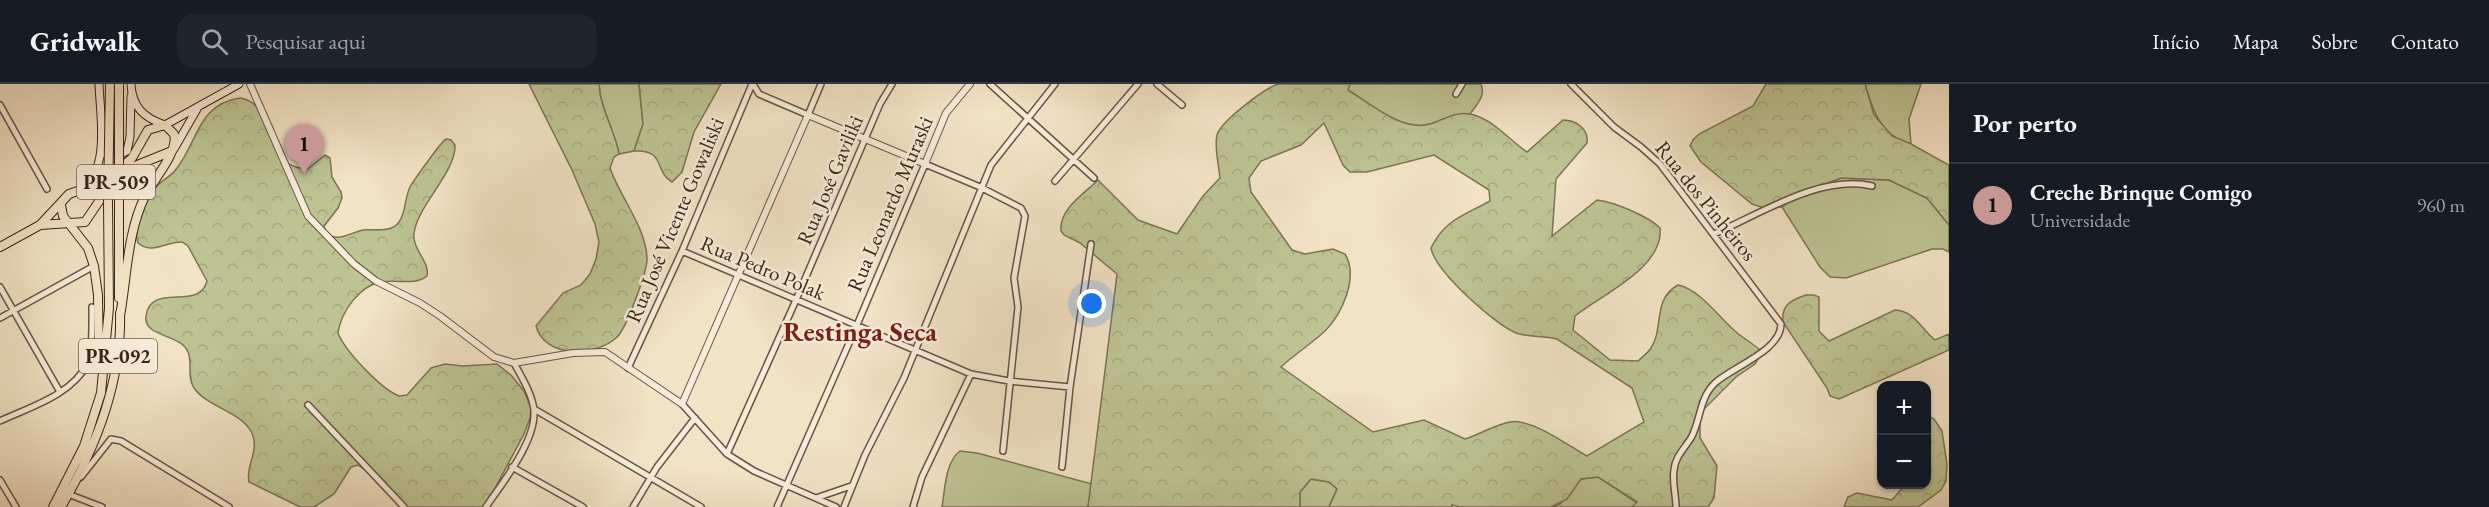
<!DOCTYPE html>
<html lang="pt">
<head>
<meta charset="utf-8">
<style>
  :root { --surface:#171b24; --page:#20242c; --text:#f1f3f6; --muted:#9ea1a6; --line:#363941; --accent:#c59692 }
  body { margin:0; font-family:"EB Garamond",serif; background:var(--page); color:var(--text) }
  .controls { position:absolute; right:18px; bottom:18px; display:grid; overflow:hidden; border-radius:12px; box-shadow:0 2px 4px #0004 }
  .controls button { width:54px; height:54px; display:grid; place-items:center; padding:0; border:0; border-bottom:2px solid var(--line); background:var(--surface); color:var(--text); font:30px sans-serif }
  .you { position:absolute; left:1092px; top:220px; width:21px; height:21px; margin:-15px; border:4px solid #fff; border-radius:50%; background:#1a73e8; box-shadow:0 0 0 9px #1a73e833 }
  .badge { display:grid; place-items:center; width:39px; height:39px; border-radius:50%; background:var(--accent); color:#111; font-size:20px; font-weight:700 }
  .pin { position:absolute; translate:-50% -50px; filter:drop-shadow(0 2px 3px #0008) }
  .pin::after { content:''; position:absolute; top:32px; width:21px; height:18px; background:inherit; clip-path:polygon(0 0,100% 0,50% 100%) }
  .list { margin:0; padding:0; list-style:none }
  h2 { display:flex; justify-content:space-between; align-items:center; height:78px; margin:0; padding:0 24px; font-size:26px }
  h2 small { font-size:20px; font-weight:400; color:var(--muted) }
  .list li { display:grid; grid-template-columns:39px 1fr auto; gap:18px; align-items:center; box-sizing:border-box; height:84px; padding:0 24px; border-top:2px solid var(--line) }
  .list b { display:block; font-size:22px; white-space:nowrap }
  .list p { margin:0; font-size:20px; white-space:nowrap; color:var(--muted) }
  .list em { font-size:20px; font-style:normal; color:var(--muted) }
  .icon { flex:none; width:33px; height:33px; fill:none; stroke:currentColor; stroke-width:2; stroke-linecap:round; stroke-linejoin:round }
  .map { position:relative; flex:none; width:1949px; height:423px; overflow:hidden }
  header { display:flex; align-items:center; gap:36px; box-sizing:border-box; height:84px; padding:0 30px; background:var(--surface); border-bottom:2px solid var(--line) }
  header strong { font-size:28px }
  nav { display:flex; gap:33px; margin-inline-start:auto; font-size:21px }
  .search { width:420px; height:54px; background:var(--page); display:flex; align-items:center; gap:15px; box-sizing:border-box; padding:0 21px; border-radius:18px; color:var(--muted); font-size:22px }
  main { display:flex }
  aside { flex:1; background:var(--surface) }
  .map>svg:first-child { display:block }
  .grass { fill:#bdc393; stroke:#7b7456; stroke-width:1.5 }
  .forest { fill:url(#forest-crowns); stroke:#7b7456; stroke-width:1.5; fill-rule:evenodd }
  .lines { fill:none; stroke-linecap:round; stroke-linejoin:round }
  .minor-casing { stroke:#675444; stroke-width:8 }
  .tertiary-casing { stroke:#675444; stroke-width:8 }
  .secondary-casing { stroke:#392518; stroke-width:9 }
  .primary-casing { stroke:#392518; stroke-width:10 }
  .minor { stroke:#f7ecda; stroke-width:5 }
  .tertiary { stroke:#f7ecda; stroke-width:6 }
  .secondary { stroke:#f7ecda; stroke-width:7 }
  .primary { stroke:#f2e2c6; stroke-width:8 }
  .primary-bridge-casing { stroke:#392518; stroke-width:10; stroke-linecap:butt }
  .primary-bridge { stroke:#f2e2c6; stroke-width:8 }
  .labels { text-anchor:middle; stroke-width:5; stroke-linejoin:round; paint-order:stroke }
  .shield { fill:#f7ecda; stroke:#726152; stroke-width:1.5 }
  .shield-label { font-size:20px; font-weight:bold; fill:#392518 }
  .street-label { font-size:21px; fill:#392518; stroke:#f7ecda }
  .district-label { font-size:27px; font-weight:bold; fill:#7a1f14; stroke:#f7ecda }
</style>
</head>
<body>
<header>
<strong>Gridwalk</strong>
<div class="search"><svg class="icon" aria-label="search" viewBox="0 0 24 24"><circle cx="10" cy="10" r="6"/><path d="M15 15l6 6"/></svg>Pesquisar aqui</div>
<nav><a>Início</a><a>Mapa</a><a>Sobre</a><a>Contato</a></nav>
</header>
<main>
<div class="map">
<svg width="1949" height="423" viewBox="0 0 1949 423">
  <defs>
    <pattern id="forest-crowns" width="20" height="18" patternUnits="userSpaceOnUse" patternTransform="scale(1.5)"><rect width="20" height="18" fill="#bdc393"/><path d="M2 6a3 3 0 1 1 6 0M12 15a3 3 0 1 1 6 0" fill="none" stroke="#a3a77e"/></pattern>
  </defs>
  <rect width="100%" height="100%" fill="#f2e2c6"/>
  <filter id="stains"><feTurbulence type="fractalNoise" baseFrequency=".00333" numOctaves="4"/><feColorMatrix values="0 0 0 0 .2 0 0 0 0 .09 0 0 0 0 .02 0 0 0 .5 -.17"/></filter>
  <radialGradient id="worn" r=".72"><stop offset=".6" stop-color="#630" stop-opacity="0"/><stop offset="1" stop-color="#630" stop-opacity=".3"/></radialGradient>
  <path class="grass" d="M 599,0 L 639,0 L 643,40 L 634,67 L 619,70 C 615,46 600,25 599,0 Z
    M 1350,0 L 1481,0 C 1486,12 1477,20 1470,30 C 1451,29 1442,38 1425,41 C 1398,46 1368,19 1347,6 Z
    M 1865,0 L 1921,0 L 1909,35 L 1911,60 C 1881,53 1873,27 1865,0 Z
    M 1841,94 L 1889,96 L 1927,114 L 1949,141 L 1949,168 L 1943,165 L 1932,165 L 1846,194 L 1830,193 L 1820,183 L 1782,123 L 1801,109 Z
    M 960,367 L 977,369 L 1092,400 L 1088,423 L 942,423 C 945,406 945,378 960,367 Z
    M 1598,393 L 1637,419 L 1632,423 L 1551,423 L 1560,420 L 1581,395 Z
    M 1311,395 L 1329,398 L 1337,405 L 1329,423 L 1300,423 L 1300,408 Z"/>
  <path class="forest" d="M 529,0 L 599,0 C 600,25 615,46 619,70 L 614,73 L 610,84 C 620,113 645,142 647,173 C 648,186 626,245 617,253 C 596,273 545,275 536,242 L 563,209 L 581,201 L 590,190 L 596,175 L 599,158 L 595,140 L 572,86 Z
    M 639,0 L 721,0 L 694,48 L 682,88 L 672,98 C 654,88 666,65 634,67 L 643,40 Z
    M 1278,0 L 1350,0 L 1348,6 C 1371,20 1402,48 1430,40 C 1444,36 1455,27 1470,30 C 1492,34 1509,56 1527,68 L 1563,36 C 1576,36 1589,45 1587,59 L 1556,95 L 1552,152 L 1597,116 C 1614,118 1648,132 1660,144 C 1664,184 1601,211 1575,232 L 1573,246 L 1610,276 L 1638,277 C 1642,273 1648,269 1651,264 C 1664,245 1652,215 1678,201 C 1701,206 1719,234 1736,248 C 1743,254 1752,259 1759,265 L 1759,273 L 1755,280 L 1736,293 L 1700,329 L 1700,354 L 1717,382 L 1714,414 L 1708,423 L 1632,423 L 1637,418 L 1598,393 L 1581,395 L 1567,415 L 1551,423 L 1460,423 L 1452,421 L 1452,423 L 1329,423 L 1337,405 L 1329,398 L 1311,395 L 1300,408 L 1300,423 L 1088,423 L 1117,190 L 1080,159 L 1064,151 L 1061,147 C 1059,125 1084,110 1098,96 L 1138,136 L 1177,150 L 1203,112 L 1220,94 C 1219,81 1214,64 1217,51 C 1221,37 1264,5 1278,0 ZM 1324,39 L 1343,81 L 1350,88 L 1367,88 L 1434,71 L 1489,106 L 1490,117 C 1465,131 1445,135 1431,164 C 1435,187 1494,240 1516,249 C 1529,254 1544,251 1557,255 L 1632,304 L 1644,338 L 1587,372 C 1567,361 1531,334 1510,338 C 1494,341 1481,350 1465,355 L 1424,336 L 1373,348 L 1281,283 C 1295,270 1311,260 1325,247 C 1342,230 1359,193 1345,170 L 1333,165 L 1305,170 L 1292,166 L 1251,108 L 1249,94 L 1261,77 L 1301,61 Z
    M 1766,0 L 1865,0 L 1874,31 L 1892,52 L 1911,60 L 1949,81 L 1949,141 L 1927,114 L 1889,96 L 1841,94 L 1801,109 L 1782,123 L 1764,124 L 1752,120 L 1701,78 L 1690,62 L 1693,56 L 1699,50 L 1753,22 Z
    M 240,14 C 279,19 261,88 309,84 L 325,71 L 330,74 L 332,93 L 341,108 L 342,114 L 338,124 L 324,142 L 327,151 C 341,157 350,149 363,146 C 372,145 388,148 395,142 C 406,134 404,115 410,103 C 414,96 441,58 446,55 L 451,56 L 455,61 C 456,88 418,121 414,149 C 412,166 430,177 427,192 C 415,202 396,195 381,198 C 359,202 341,228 338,249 C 345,267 381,305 399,312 L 407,311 L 431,284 L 445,280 L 463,282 L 497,280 L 511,291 L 524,307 L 531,324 L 530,334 L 524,350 L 485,423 L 406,423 L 369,388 L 358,381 L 351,383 L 334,410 L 314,423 L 300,423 L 249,398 C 245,381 260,368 252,349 C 241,327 208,324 194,304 C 185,290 196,273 183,261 C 172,251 143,250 146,232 C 151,197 199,228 207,197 L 188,162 L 182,158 C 167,157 152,171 138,159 C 132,143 146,116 156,103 C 162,96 172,92 177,84 C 198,57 198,20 240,14 Z
    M 1806,211 L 1814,211 L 1819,213 L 1819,247 L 1829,257 L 1895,226 C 1915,227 1921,245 1935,256 L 1949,250 L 1949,266 L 1839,315 L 1830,312 L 1827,304 L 1783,238 C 1781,221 1791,216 1806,211 Z
    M 1927,332 L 1934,335 L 1942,347 L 1947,380 L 1946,397 L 1941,406 L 1918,423 L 1844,423 L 1848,413 L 1857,409 L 1892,416 L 1905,401 L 1926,400 Z"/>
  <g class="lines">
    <g class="minor-casing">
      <path id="minor" d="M 753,0 L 759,10 L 808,31 L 821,0
        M 990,0 L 1094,94
        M 1157,0 L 1182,21
        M 1571,0 L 1614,43 L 1641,63 L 1660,80 L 1781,240 C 1781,267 1732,283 1715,299 C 1699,314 1701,336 1691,354 C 1684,365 1675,373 1674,386 C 1672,398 1676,411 1676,423
        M 1456,10 L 1462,0
        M 0,21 L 47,105
        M 1055,97 L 1138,0
        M 1714,150 C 1760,130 1821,90 1872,102
        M 682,167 L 971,290 L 1009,297 L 1070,303
        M 0,203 L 60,308
        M 0,234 L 94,182
        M 628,284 L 682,167 L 752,0
        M 682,320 L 727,370 L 754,387 L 836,423
        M 308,321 L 404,423
        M 534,325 L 701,423
        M 0,337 C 30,323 72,311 88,279 C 93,267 92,236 92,223
        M 727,370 L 796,216 L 880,20 L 892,0
        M 512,383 L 583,423
        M 1062,383 L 1070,303 L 1091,160
        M 81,393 L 111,355 L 121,357 L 229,423
        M 0,396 L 16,423
        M 68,410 L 102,423
        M 816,414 L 851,402
        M 486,423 C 503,398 536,357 534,327 C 533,311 521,292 514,279
        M 633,423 L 657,383 L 695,334
        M 777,423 L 857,241 L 925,80 L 980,103 L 1021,124 L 1025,132 L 1014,194 L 1018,223 L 1003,367
        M 844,423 L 865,371 L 904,294 L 991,81 L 1055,0
        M 913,423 L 922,393 L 971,290"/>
    </g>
    <g class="tertiary-casing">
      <path id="tertiary" d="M 250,0 L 308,132 L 354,180 L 376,197 L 420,219 L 440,232 L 494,273 L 514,279 L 573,269 L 605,268 L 682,320 L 808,31 L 925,80 L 946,29 L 970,0"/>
    </g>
    <g class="secondary-casing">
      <path id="secondary" d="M 131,0 C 132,23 144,34 165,41 L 239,0
        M 101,63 L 106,71 L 114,74 L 127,67 L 130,53 L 131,12
        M 174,65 L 197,25
        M 84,104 C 110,81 100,31 99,0"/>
    </g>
    <g class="primary-casing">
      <path id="primary" d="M 119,109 L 119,214
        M 61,121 L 63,132 L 88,164 L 94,182 L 98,211 L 99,282
        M 40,141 L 85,138 L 106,107 L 135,82 L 172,67
        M 0,163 L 40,141 L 69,110 L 106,97 L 132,74 L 148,46 L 165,41 L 174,50 C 179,68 153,96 145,112 C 127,149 127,193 120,232
        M 53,423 L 84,362 L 101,309 L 109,224 L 108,118
        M 61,423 C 96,364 122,298 120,229"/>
    </g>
    <use href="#minor" class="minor"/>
    <use href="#tertiary" class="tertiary"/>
    <use href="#secondary" class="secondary"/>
    <use href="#primary" class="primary"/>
    <g class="primary-bridge-casing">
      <path id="primary-bridge" d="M 119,0 L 119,109
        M 108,118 L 110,0"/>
    </g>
    <use href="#primary-bridge" class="primary-bridge"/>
  </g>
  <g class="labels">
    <g class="shield">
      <rect x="77" y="81" width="78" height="34" rx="4.5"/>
      <rect x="79" y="255" width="78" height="34" rx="4.5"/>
    </g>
    <g class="shield-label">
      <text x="116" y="105">PR-509</text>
      <text x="118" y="279">PR-092</text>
    </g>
    <g class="street-label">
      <text transform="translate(830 96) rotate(-67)" y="7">Rua José Gaviliki</text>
      <text transform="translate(1706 117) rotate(51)" y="7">Rua dos Pinheiros</text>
      <text transform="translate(890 120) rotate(-67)" y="7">Rua Leonardo Muraski</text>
      <text transform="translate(675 136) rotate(-67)" y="7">Rua José Vicente Gowaliski</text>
      <text transform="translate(763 184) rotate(23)" y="7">Rua Pedro Polak</text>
    </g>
    <g class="district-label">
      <text x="860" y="257">Restinga Seca</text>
    </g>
  </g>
  <rect width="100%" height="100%" filter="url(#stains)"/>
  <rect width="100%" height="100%" fill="url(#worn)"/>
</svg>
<div class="controls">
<button>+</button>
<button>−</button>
</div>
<div class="you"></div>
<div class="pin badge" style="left:304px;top:90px">1</div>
</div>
<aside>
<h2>Por perto<small></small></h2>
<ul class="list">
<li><span class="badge">1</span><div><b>Creche Brinque Comigo</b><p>Universidade</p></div><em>960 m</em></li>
</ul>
</aside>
</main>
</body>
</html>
